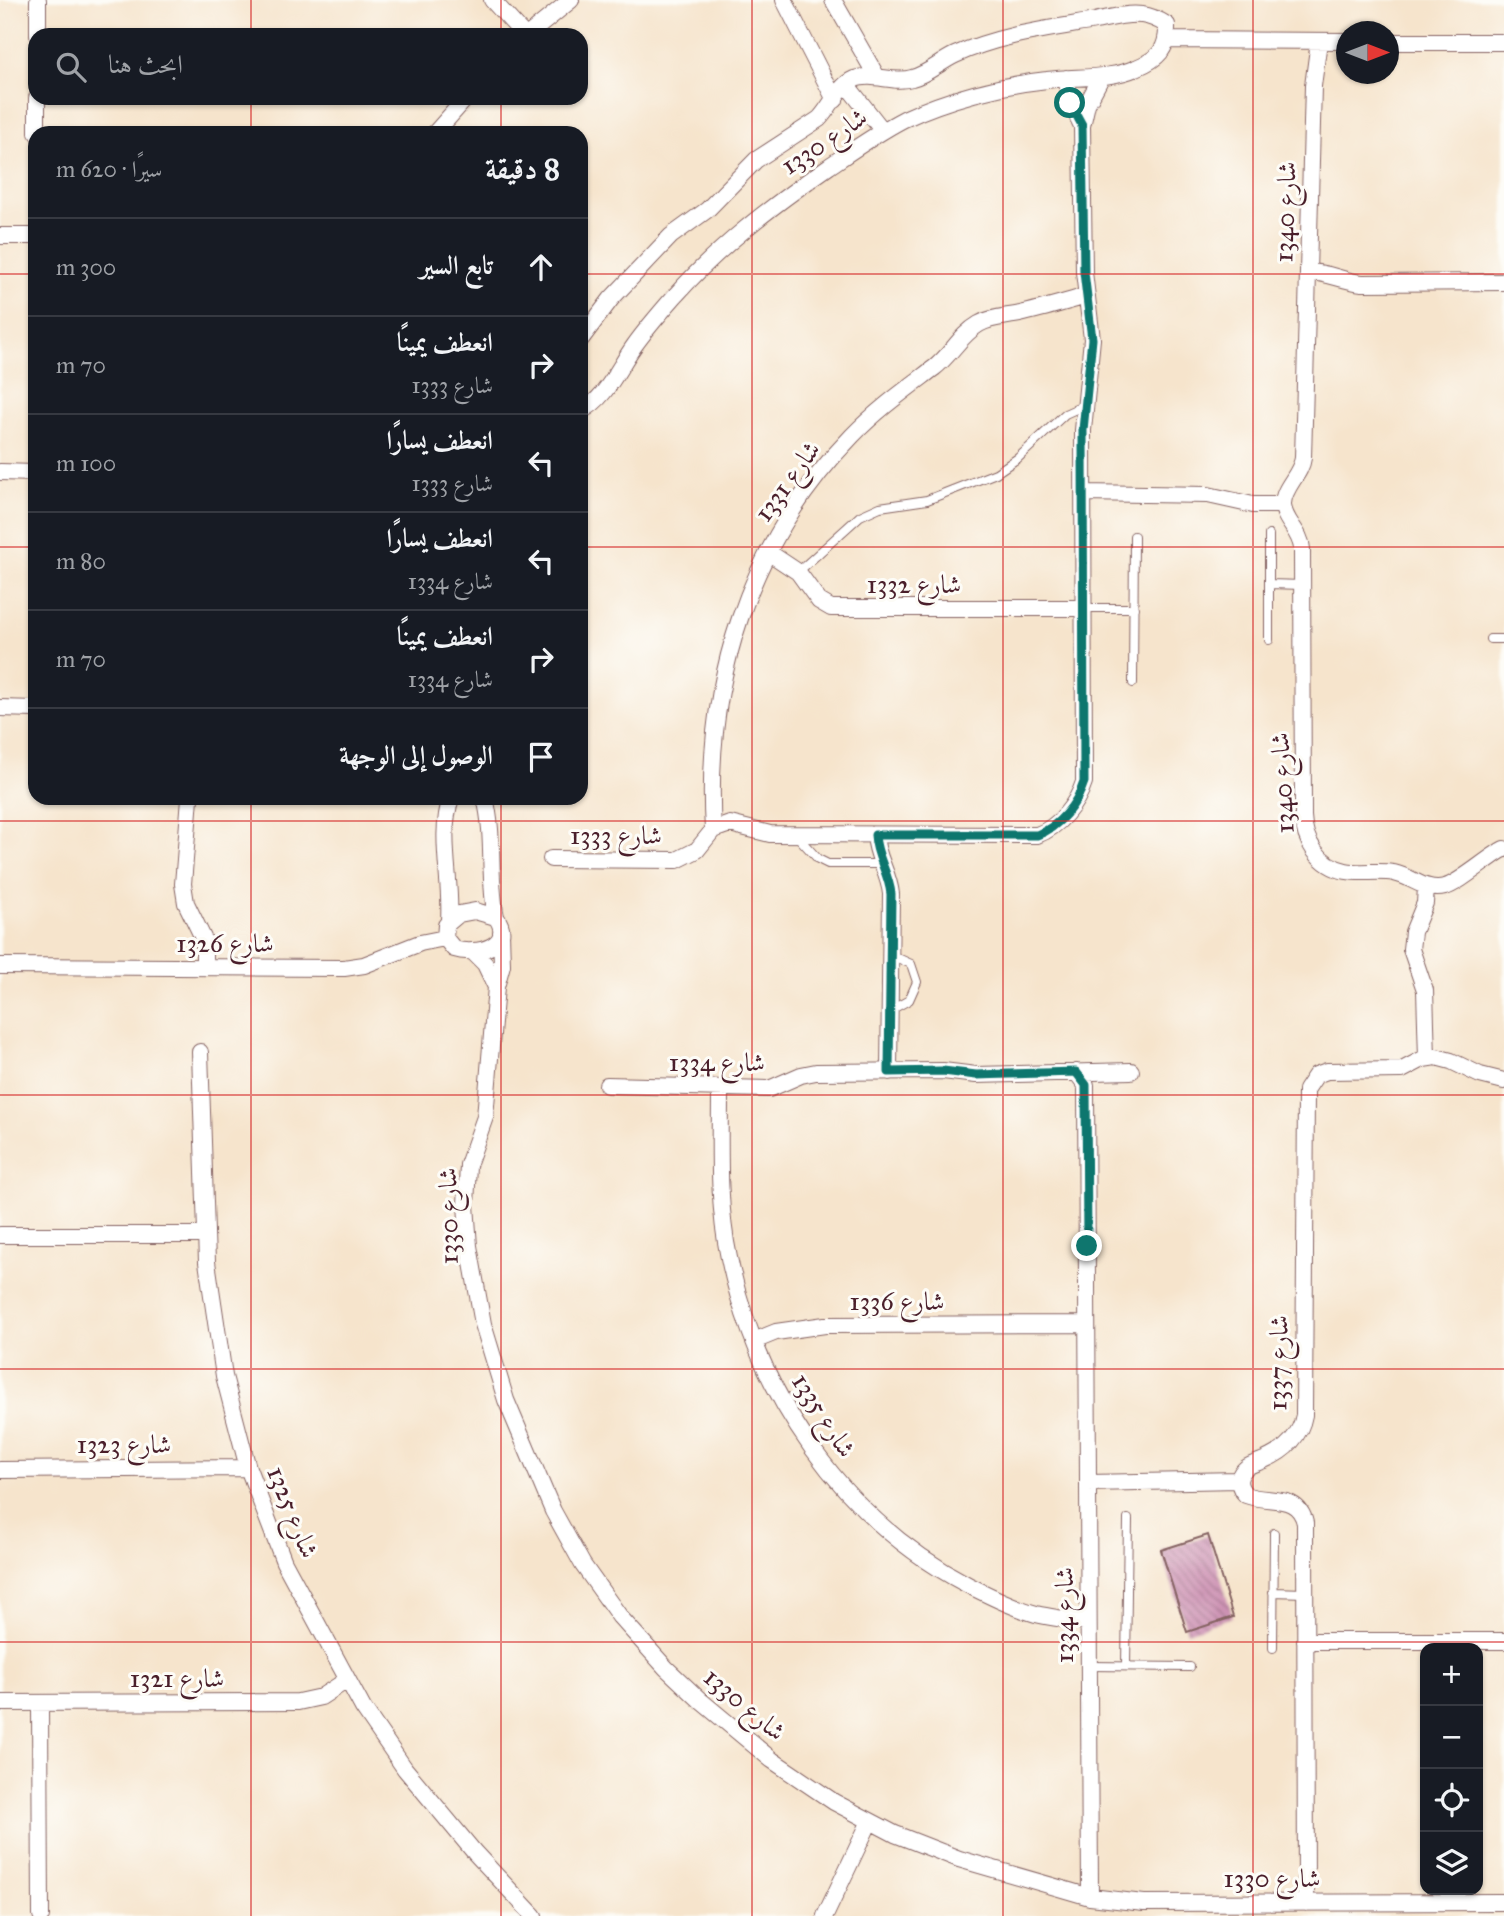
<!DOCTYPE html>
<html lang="ar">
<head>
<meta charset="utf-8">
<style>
  :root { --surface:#171b24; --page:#20242c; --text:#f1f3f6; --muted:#9ea1a6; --line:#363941 }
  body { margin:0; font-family:"IM FELL Great Primer",Amiri,serif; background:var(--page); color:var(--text); direction:rtl }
  .controls { position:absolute; right:21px; bottom:21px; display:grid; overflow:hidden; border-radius:14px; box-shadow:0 2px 5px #0004 }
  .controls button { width:63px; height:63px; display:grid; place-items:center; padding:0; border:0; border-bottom:2px solid var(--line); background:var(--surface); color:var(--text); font:35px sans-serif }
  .compass { position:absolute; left:1336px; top:21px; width:63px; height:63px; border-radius:50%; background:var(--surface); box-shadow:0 2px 5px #0004; rotate:90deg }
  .stop { position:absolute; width:21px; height:21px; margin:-16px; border:5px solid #0f766e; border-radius:50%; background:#fff }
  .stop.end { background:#0f766e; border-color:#fff; box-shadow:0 2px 7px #0008 }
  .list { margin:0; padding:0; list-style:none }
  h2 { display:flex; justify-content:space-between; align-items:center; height:91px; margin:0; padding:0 28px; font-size:30px }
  h2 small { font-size:23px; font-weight:400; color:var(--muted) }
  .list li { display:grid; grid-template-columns:46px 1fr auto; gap:21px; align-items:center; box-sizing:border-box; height:98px; padding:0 28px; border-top:2px solid var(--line) }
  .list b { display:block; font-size:26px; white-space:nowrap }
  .list p { margin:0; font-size:23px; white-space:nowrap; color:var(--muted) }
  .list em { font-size:23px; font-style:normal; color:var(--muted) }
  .icon { flex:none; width:38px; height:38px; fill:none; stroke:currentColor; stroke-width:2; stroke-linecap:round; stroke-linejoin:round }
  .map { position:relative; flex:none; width:1504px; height:1916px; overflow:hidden; direction:ltr }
  .search { position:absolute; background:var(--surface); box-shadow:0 2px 5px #0004; left:28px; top:28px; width:560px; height:77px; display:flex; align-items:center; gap:18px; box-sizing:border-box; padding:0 24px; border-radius:21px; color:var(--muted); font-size:26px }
  .panel { position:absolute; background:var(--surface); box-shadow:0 2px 5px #0004; left:28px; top:126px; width:560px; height:679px; border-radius:21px; direction:rtl }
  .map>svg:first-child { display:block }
  .building { fill:url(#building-back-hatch) }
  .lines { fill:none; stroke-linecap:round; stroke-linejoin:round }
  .lane-casing { stroke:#866463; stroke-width:10 }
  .street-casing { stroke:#866463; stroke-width:18 }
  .lane { stroke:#fff; stroke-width:8 }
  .street { stroke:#fff; stroke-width:16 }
  .route { stroke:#0f766e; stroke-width:9 }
  .grid { fill:none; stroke:#d62828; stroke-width:2; stroke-opacity:0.55 }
  .labels { text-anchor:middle; stroke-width:6; stroke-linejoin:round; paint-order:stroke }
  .street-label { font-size:26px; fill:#4a1f2b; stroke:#fdfcf7 }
</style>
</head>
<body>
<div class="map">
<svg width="1504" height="1916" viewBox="0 0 1504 1916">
  <defs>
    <pattern id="building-back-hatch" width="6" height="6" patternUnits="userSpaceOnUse" patternTransform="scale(1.75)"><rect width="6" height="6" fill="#cd91b3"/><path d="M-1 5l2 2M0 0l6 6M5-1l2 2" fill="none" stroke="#a87692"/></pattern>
  </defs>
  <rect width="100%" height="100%" fill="#fdfcf7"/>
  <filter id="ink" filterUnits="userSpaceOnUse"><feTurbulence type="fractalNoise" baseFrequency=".0143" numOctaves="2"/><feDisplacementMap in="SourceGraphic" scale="14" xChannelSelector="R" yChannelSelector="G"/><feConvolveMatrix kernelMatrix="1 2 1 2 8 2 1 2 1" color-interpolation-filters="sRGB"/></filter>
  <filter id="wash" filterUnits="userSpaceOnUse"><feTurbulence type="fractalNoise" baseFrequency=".00686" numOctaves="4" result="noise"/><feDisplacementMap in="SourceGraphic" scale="28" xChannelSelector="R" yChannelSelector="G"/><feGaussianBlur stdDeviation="1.57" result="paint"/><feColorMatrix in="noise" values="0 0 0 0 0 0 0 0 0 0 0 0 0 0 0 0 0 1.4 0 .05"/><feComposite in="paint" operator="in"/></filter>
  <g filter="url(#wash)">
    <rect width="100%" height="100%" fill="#f6e4cc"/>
    <g id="blocks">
      <path class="building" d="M 1208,1535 L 1233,1617 L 1187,1632 L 1161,1550 Z"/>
    </g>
  </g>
  <g filter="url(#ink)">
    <use href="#blocks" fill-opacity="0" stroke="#866463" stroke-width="2"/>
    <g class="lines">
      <g class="lane-casing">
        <path id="lane" d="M 1269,535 L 1269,640
          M 798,572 L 860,516 L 880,507 L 927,500 L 996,473 L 1018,458 L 1065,414 L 1085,405
          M 1269,584 L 1303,585
          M 1083,608 L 1134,608
          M 1490,639 L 1504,639
          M 1133,683 L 1134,536
          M 797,836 L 818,859 L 828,864 L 881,864
          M 891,955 L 911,964 L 917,982 L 909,1000 L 891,1010
          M 1273,1592 L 1305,1593
          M 1273,1648 L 1274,1533
          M 1088,1666 L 1190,1667
          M 1126,1666 L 1128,1519"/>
      </g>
      <g class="street-casing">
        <path id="street" d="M 492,0 L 524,35
          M 784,0 L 835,100
          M 833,0 L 877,77
          M 38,35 L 38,0
          M 528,35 L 571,0
          M 1168,40 L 1346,41
          M 1319,41 L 1313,86 L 1303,458 C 1301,475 1283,487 1283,504 C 1283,521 1301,531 1302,549 L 1303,816 C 1304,841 1319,866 1346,871 C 1362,874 1378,870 1394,873 C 1413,877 1425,892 1445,887 C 1458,884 1489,857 1504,849
          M 1388,42 L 1504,42
          M 1066,78 L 1071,103 L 1082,126
          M 846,84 L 883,131
          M 37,133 L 37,98
          M 435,133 L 466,98
          M 0,236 L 35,236
          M 1308,272 C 1327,272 1343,281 1362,283 L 1504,282
          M 581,339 L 611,299 L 671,236 L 707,210 L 756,160 L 819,119 C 831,107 838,86 854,79 C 874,72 893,84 912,78 C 928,74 940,62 955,55 C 998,35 1048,29 1095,21 C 1110,18 1127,13 1142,15 C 1151,16 1159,20 1167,25 C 1168,50 1158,59 1136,68 C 1109,80 1076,76 1047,80 C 1000,85 947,99 904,119 C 877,133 853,150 828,167 C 772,206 719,246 674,297 C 660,313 646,329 634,346 C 618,368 606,399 581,411
          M 0,472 L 35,473
          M 1083,493 L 1208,495 L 1253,505 L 1283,505
          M 768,552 L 798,572 L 819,601 L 831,608 L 1083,608
          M 0,708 L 35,709
          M 190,798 L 183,884 L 186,903 L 204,940 L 204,967
          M 485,798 C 495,836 488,878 496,917
          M 713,830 C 704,683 748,543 852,436 C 877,410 905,390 934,368 C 951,355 960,335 979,324 C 991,317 1006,317 1020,314 C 1043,309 1065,302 1087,296
          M 875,835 C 876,857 889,873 891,894 L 889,1072
          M 551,859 L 677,860 L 697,850 L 713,830 L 730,824 L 770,834 L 1037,835 C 1059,827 1077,804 1084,782 L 1083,430 L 1092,339 L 1084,272 L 1082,126 L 1087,104 L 1102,76
          M 1426,887 L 1425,903 L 1413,932 L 1411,949 L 1425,990 L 1427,1058
          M 475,911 L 496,917 C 516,946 476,956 454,949 L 445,938 L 446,925 L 459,914 Z
          M 449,920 C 452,880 438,836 451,798
          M 501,932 L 502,965 L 496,987 L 485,1117 L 468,1165 L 466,1205 L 469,1246 L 483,1324 L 506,1400 L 553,1511 L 583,1565 L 620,1617 L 666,1668 L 701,1701 L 772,1760 L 834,1802 L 895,1834 L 959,1859 L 1090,1897 L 1144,1903 L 1504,1902
          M 473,952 L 485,964 L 496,987
          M 0,966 L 344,968 L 364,965 L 420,943 L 445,938
          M 200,1052 L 207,1262 L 224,1376 L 248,1468 L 284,1562 L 363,1708 L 405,1769 L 475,1853 L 534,1916
          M 1076,1072 L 1086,1085 L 1088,1483
          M 607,1085 L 769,1089 L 801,1075 L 816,1072 L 943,1071 L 976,1075 L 1131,1071
          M 720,1089 C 720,1145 717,1202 729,1258 C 758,1395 842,1519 968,1585 C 990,1596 1012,1607 1036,1614 C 1053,1618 1071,1620 1088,1622
          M 0,1235 L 205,1235
          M 754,1341 L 776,1332 L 825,1325 L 1087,1324
          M 0,1470 L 248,1468
          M 1305,1641 L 1504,1641
          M 0,1703 L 298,1702 L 321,1697 L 347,1680
          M 40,1703 L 41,1916
          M 1090,1897 L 1088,1483 L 1239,1480
          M 1306,1903 L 1305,1523 C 1298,1492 1268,1504 1246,1495 C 1239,1488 1236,1478 1244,1470 C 1249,1464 1258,1463 1264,1460 C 1285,1451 1300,1437 1304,1415 L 1306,1090 L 1316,1075 L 1327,1071 L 1402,1070 L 1423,1059 L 1436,1057 L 1451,1061 L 1480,1075 L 1504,1081
          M 825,1916 L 870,1821"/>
      </g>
      <use href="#lane" class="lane"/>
      <use href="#street" class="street"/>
    </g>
  </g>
  <g class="lines" filter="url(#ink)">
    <path class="route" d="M 1070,103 L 1082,125 L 1084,272 L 1092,339 L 1083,430 L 1084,782 C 1077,804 1059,827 1037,835 L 875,835 C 876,857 889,873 891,894 L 889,1072 L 943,1071 L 976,1075 L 1076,1072 L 1086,1085 L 1087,1246"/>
  </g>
  <path class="grid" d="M 251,0 L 251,35M 501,0 L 501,35M 752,0 L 752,1916M 1003,0 L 1003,1916M 1253,0 L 1253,1916M 251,98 L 251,133M 501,98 L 501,133M 0,274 L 35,274M 581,274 L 1504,274M 0,547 L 35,547M 581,547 L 1504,547M 251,798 L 251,1916M 501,798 L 501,1916M 0,821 L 1504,821M 0,1095 L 1504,1095M 0,1369 L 1504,1369M 0,1642 L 1504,1642"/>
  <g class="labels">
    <g class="street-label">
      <text transform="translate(824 141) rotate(-34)" y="9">شارع 1330</text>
      <text transform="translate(1285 212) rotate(-88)" y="9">شارع 1340</text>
      <text transform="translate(787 481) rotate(-54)" y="9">شارع 1331</text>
      <text x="914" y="593">شارع 1332</text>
      <text transform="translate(1282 783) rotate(-93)" y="9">شارع 1340</text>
      <text x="616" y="844">شارع 1333</text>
      <text x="225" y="952">شارع 1326</text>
      <text x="717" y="1071">شارع 1334</text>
      <text transform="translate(448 1216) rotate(-91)" y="9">شارع 1330</text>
      <text x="897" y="1310">شارع 1336</text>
      <text transform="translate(1278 1363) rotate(-89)" y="9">شارع 1337</text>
      <text transform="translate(824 1415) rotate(57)" y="9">شارع 1335</text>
      <text x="124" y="1453">شارع 1323</text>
      <text transform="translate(293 1512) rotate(68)" y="9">شارع 1325</text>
      <text transform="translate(1064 1615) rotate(-90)" y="9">شارع 1334</text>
      <text x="177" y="1687">شارع 1321</text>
      <text transform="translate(745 1704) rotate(40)" y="9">شارع 1330</text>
      <text x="1272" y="1887">شارع 1330</text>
    </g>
  </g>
</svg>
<div class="controls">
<button>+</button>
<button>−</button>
<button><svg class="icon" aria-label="locate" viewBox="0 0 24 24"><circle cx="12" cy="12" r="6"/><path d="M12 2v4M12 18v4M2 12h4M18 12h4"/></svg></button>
<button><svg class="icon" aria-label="layers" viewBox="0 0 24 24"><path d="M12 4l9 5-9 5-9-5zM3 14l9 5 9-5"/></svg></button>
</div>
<svg class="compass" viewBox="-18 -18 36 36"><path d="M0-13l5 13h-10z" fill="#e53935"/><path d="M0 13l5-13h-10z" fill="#9ea1a6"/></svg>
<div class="stop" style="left:1070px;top:103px"></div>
<div class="stop end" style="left:1087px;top:1246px"></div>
<div class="search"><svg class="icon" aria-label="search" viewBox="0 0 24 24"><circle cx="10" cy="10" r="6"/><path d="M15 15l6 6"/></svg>ابحث هنا</div>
<section class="panel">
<h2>8 دقيقة<small>سيرًا · 620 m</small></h2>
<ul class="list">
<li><svg class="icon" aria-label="ahead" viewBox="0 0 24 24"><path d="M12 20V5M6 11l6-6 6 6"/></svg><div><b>تابع السير</b></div><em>300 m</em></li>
<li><svg class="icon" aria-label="right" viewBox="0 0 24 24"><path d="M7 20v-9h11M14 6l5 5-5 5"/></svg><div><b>انعطف يمينًا</b><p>شارع 1333</p></div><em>70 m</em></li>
<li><svg class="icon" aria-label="left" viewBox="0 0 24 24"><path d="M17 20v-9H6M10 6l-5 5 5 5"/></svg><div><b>انعطف يسارًا</b><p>شارع 1333</p></div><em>100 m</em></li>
<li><svg class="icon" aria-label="left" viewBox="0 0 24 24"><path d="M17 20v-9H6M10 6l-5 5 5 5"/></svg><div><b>انعطف يسارًا</b><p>شارع 1334</p></div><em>80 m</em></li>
<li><svg class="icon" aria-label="right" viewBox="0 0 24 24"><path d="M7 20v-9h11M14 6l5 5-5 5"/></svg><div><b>انعطف يمينًا</b><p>شارع 1334</p></div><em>70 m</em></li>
<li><svg class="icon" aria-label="arrive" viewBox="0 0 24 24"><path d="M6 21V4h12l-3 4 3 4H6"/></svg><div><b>الوصول إلى الوجهة</b></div></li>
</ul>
</section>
</div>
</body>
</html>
